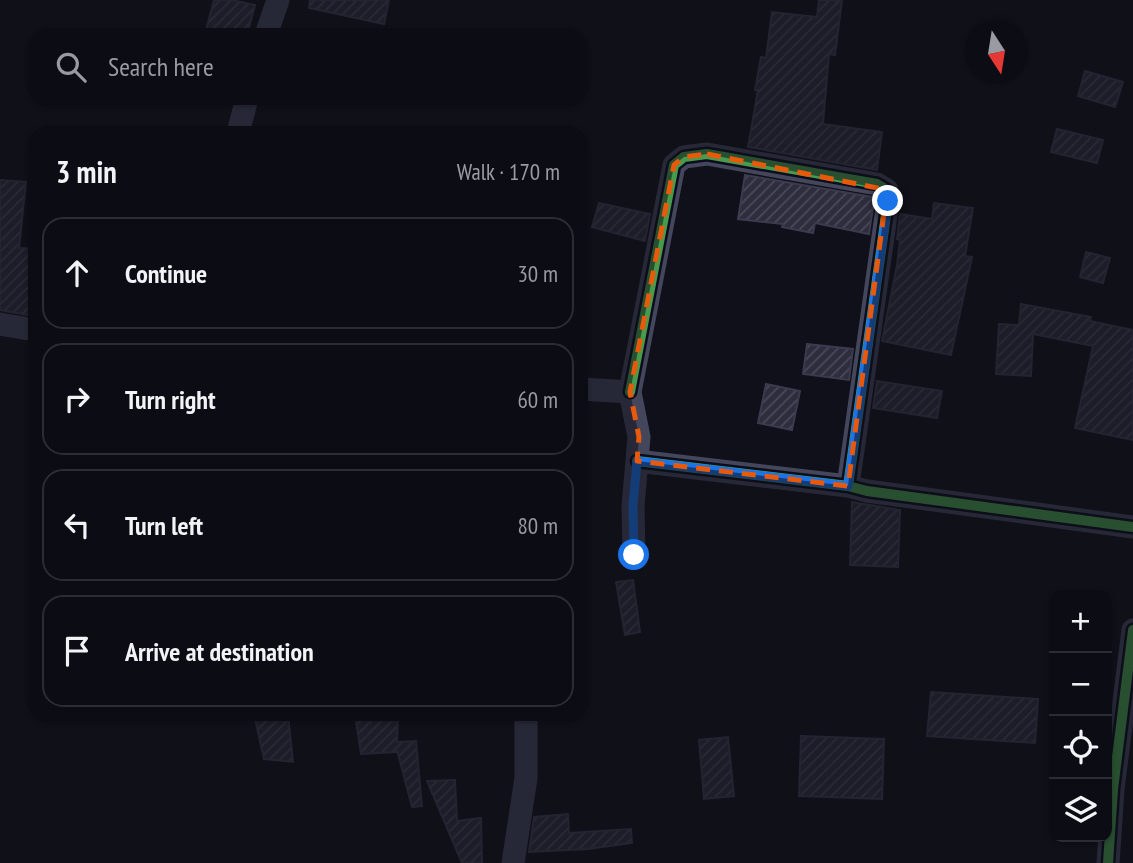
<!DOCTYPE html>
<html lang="en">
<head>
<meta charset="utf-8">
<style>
  :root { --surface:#0c0c14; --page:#15151d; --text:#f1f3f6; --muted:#9a9ba0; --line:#2c2c34 }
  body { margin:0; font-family:"PT Sans Narrow",sans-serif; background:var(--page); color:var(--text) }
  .controls { position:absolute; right:21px; bottom:21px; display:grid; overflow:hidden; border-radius:14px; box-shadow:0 2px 5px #0004 }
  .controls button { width:63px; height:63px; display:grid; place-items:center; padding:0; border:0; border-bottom:2px solid var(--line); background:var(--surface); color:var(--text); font:35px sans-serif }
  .compass { position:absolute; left:965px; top:21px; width:63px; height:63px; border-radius:50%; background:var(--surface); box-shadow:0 2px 5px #0004; rotate:168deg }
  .stop { position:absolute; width:21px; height:21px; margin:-16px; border:5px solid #1a73e8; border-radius:50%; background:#fff }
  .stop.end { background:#1a73e8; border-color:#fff; box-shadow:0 2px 7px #0008 }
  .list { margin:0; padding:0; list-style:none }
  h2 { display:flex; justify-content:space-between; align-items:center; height:91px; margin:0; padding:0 28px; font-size:30px }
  h2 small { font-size:23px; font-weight:400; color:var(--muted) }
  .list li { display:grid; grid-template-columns:46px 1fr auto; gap:21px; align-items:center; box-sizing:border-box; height:112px; margin:0 14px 14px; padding:0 14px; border:2px solid var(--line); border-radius:21px }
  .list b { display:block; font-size:26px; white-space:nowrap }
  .list em { font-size:23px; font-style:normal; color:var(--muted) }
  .icon { flex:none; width:38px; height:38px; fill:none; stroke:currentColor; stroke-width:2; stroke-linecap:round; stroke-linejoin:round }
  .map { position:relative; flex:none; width:1133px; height:863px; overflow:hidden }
  .search { position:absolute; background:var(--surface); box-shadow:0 2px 5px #0004; left:28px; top:28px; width:560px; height:77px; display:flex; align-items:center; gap:18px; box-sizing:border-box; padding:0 24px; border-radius:21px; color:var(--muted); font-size:26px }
  .panel { position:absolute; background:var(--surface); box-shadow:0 2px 5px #0004; left:28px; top:126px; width:560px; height:595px; border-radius:21px }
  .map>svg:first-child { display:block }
  .building { fill:url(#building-hatch); stroke:#3b3a4f; stroke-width:2 }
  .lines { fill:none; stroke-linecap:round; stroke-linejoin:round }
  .minor { stroke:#44465b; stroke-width:23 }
  .cycleway-casing { stroke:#0c0c1e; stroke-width:15 }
  .cycleway { stroke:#469c4c; stroke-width:10 }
  .route { stroke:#1a73e8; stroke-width:9 }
  .marked { fill:none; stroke:#e8590c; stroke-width:5; stroke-dasharray:14 9; stroke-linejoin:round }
</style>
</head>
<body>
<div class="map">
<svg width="1133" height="863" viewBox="0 0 1133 863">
  <defs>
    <pattern id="building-hatch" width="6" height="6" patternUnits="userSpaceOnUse" patternTransform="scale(1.75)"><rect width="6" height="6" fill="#2d2d3d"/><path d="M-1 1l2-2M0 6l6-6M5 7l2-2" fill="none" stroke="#4a4a5a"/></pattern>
  </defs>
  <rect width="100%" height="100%" fill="#10101a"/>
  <path class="building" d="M 214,0 L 232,0 L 255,5 L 247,35 L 230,35 L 206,30 Z
    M 310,0 L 389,0 L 384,24 L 309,8 Z
    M 819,0 L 842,0 L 835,55 L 829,54 L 823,124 L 882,132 L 877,170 L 748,147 L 758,90 L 755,90 L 761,57 L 766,58 L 772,12 L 817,17 Z
    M 1085,71 L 1123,82 L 1115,107 L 1078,96 Z
    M 1057,129 L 1103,140 L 1097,163 L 1051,152 Z
    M 745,175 L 872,197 L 874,201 L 869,234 L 815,223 L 813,233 L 782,227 L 783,224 L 738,219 Z
    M 0,180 L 26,182 L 19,248 L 35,249 L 28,315 L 0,310 Z
    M 599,203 L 650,214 L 645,241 L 592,227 Z
    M 934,203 L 973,208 L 965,256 L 972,257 L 951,355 L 882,341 L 897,265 L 900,240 L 897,239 L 900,214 L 932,219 Z
    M 1086,252 L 1110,258 L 1103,283 L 1080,277 Z
    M 1021,304 L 1091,317 L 1090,321 L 1133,330 L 1133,440 L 1075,428 L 1093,346 L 1033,334 L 1031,376 L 996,374 L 999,324 L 1019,325 Z
    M 807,344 L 853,349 L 849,380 L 803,374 Z
    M 877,381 L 942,391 L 937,418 L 873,408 Z
    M 766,384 L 800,391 L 792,430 L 758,423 Z
    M 852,502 L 900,510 L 898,567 L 850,565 Z
    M 633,580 L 640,632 L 625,635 L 616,582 Z
    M 931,692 L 1038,699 L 1035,743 L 927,736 Z
    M 254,714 L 288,714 L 293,762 L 264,759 Z
    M 355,714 L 398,714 L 397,742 L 416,741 L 422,806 L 412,807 L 397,750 L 397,752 L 361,754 Z
    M 801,736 L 884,739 L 882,799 L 799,796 Z
    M 728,737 L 734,796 L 704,799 L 699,740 Z
    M 455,780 L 457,821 L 481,818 L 482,863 L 462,863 L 427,781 Z
    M 568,814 L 569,833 L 631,829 L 632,843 L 588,849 L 529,852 L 534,817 Z"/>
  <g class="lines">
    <path class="minor" d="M 266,35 L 278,0
      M 238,133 L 247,98
      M 0,324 L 35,330
      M 581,389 L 630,392 L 639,437 L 633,506 L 634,555
      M 630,392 L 674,165 L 684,157 L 707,154 L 877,184 L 887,190 L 888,201 L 848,486
      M 637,461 L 848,486 L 867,491 L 1133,527
      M 513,863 L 526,778 L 526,714
      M 1108,863 L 1113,789 L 1133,630"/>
    <g class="cycleway-casing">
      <path id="cycleway" d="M 630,392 L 674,165 L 684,157 L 707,154 L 877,184 L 887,190 L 888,201 L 848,486
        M 637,461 L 848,486 L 867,491 L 1133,527
        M 1108,863 L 1113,789 L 1133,630"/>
    </g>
    <use href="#cycleway" class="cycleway"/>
  </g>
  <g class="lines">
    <path class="route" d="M 634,555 L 633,506 L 637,461 L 848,486 L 888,201"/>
  </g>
  <path d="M0 0H1133V863H0ZM 707,154 L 887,190 L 848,486 L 637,461 L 639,437 L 630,392 L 674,165 L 684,157 Z" fill="#10101a" fill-opacity=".55" fill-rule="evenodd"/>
  <path class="marked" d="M 707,154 L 887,190 L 848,486 L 637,461 L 639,437 L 630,392 L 674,165 L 684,157 Z"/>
</svg>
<div class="controls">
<button>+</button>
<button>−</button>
<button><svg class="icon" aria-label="locate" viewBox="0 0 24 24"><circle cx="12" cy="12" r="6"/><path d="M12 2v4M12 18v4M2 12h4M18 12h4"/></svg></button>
<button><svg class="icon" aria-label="layers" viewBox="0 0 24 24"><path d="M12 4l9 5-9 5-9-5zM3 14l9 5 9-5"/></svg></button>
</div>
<svg class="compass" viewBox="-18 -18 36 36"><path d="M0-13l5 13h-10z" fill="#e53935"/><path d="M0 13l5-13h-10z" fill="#9a9ba0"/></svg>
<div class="stop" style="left:634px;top:555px"></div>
<div class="stop end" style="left:888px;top:201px"></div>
<div class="search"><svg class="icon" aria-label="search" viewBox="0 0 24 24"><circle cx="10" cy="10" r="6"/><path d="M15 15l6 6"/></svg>Search here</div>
<section class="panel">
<h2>3 min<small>Walk · 170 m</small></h2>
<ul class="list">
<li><svg class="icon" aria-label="ahead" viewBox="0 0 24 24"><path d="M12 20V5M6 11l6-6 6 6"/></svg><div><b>Continue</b></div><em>30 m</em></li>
<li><svg class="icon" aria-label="right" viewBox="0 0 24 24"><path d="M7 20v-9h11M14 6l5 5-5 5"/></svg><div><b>Turn right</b></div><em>60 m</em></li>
<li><svg class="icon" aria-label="left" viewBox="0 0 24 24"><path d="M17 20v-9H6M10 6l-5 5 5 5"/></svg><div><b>Turn left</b></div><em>80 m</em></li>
<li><svg class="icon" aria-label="arrive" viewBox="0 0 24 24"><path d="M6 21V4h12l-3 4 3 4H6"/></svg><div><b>Arrive at destination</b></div></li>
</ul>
</section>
</div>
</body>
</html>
